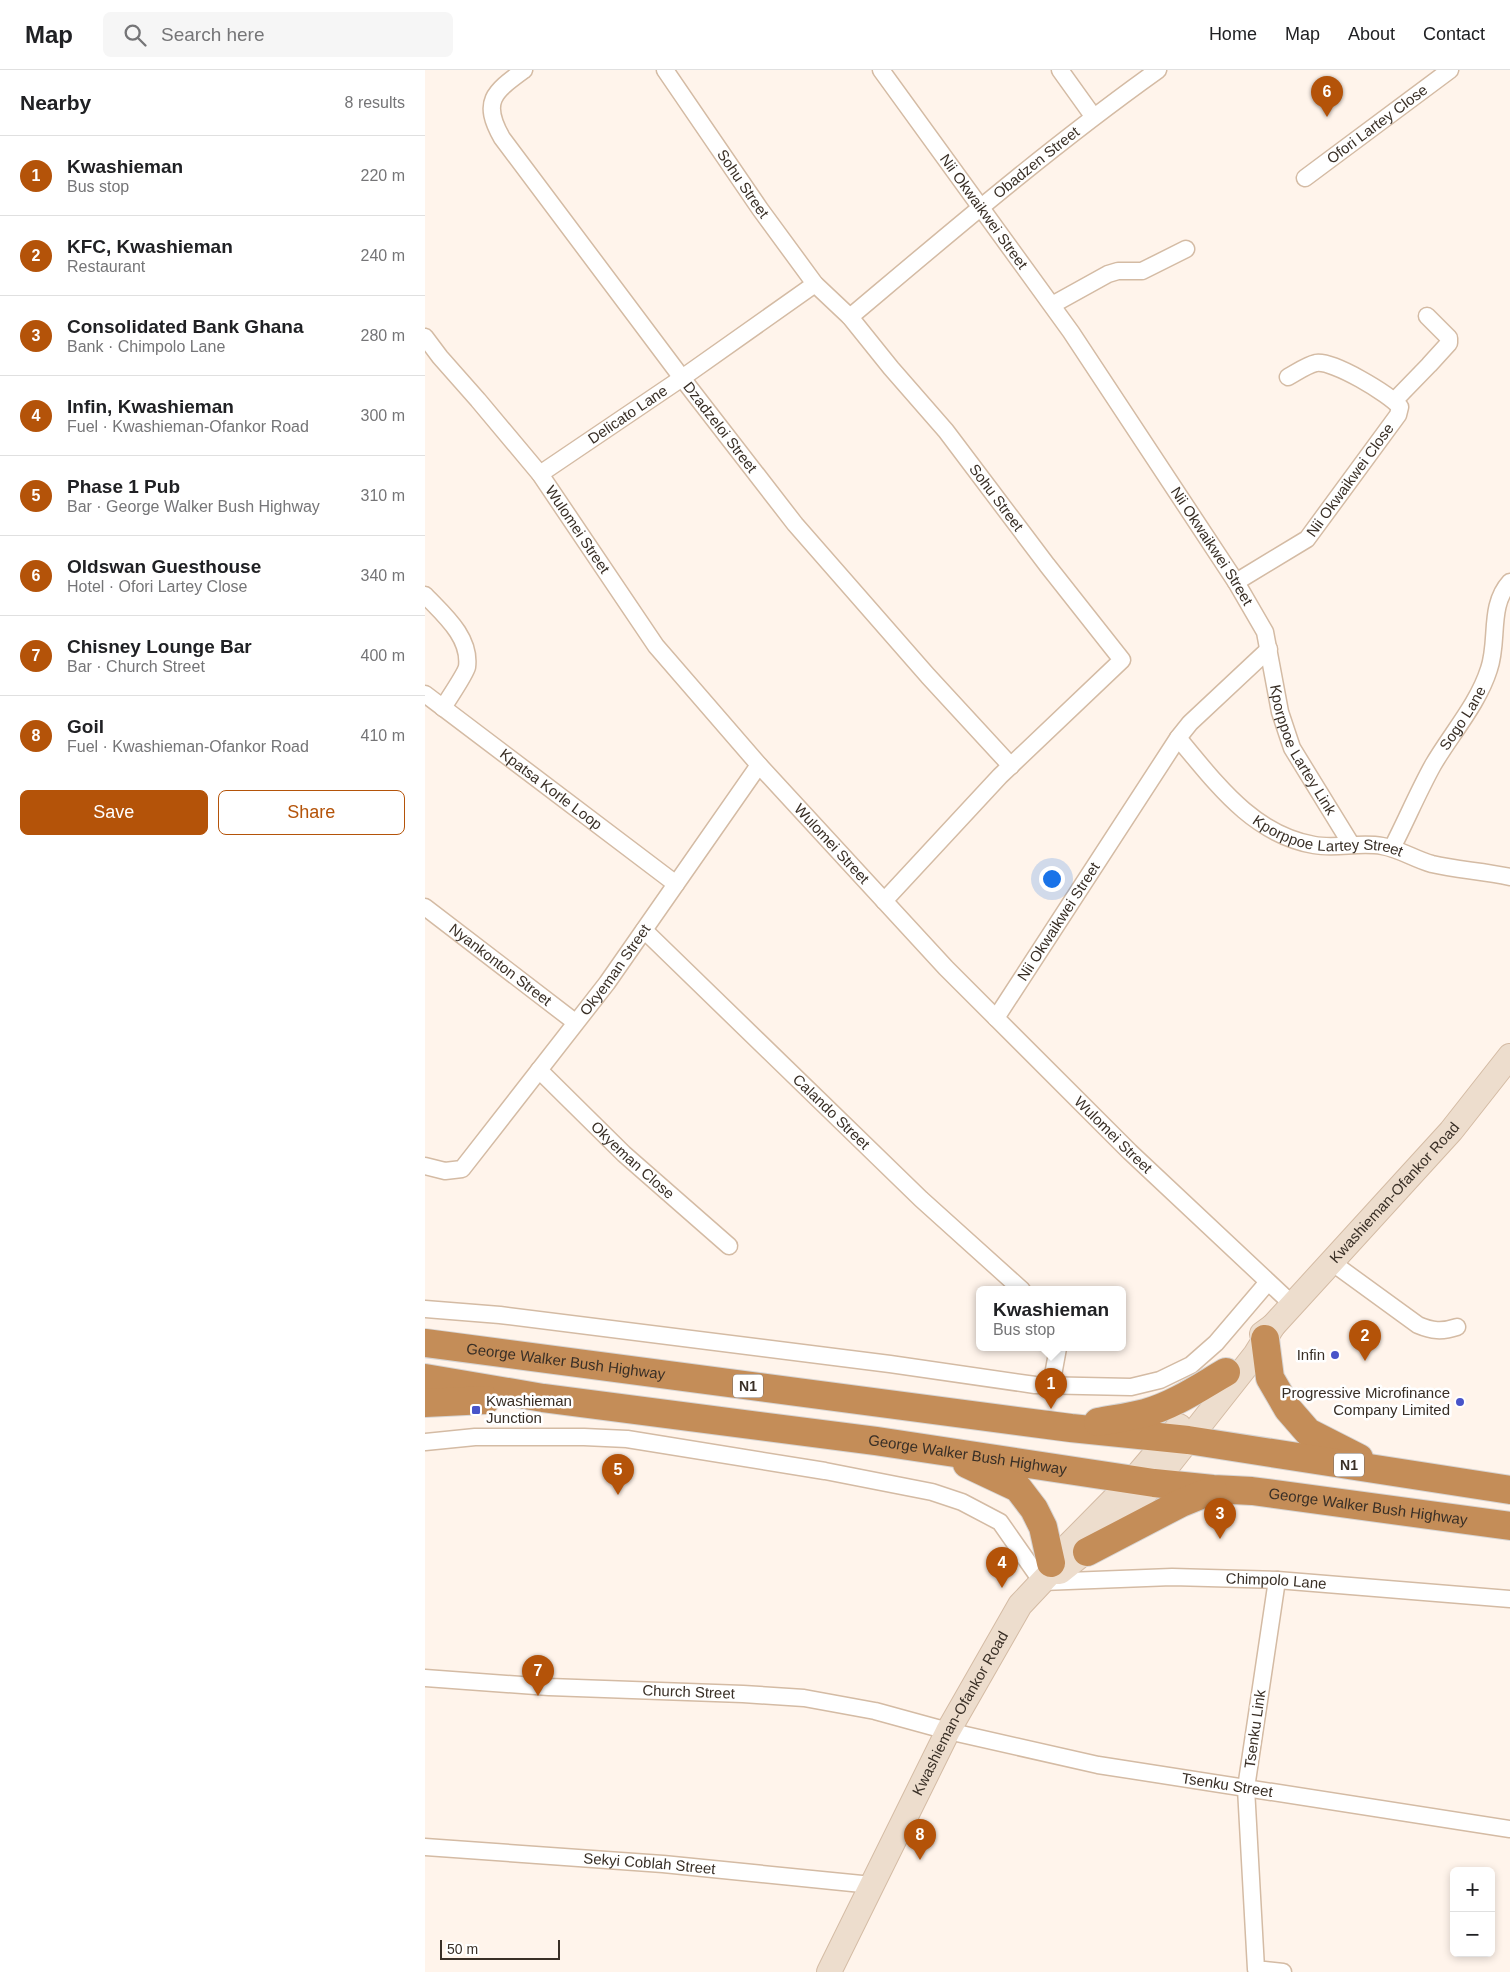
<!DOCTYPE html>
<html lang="en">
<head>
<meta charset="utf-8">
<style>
  :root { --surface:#fff; --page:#f6f6f6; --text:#202124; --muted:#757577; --line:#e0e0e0; --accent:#b45309 }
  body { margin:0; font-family:Arial,sans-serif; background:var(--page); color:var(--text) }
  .controls { position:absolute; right:15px; bottom:15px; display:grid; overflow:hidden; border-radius:8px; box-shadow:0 2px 8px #0003 }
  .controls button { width:45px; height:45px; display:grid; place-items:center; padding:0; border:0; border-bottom:1px solid var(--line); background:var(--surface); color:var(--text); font:25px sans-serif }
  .scale { position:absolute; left:15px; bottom:12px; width:120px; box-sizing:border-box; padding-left:5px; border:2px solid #392f26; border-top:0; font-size:14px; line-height:18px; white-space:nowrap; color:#392f26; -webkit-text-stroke:4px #fff; paint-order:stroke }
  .you { position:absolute; left:626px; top:808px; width:18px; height:18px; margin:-12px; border:4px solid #fff; border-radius:50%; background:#1a73e8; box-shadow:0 0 0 8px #1a73e833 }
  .badge { display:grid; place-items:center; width:32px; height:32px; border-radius:50%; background:var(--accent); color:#fff; font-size:16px; font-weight:700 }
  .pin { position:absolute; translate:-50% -41px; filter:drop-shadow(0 1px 2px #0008) }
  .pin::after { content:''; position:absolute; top:26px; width:18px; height:15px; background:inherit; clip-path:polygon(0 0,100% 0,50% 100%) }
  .popup { position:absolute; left:551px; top:1216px; width:150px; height:65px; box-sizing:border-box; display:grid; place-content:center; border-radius:8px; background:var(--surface); filter:drop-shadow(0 1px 4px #0005); font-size:16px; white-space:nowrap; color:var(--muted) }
  .popup b { font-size:19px; color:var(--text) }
  .popup::after { content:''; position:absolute; left:50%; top:100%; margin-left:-10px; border:10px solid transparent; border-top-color:var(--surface) }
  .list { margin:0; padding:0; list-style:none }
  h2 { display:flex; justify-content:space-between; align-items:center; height:65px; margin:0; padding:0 20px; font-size:21px }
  h2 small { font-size:16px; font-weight:400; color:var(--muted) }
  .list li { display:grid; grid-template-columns:32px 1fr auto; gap:15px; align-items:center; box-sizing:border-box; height:80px; padding:0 20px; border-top:1px solid var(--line) }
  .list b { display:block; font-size:19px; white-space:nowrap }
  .list p { margin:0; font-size:16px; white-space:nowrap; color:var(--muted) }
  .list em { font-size:16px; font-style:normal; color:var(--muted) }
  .actions { display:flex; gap:10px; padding:15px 20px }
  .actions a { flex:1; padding:11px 0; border:1px solid var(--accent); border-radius:8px; text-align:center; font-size:18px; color:var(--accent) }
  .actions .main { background:var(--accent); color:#fff }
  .icon { flex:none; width:28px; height:28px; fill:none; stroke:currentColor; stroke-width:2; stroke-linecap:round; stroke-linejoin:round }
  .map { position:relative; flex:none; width:1085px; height:1902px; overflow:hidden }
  header { display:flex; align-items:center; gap:30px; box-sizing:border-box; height:70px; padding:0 25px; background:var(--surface); border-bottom:1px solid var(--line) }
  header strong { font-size:24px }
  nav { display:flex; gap:28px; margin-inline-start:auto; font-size:18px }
  .search { width:350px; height:45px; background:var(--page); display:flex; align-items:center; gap:12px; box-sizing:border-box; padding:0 18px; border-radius:8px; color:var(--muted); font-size:19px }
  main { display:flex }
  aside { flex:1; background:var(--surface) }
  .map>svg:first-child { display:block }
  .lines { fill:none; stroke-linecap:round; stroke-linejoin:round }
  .street-casing { stroke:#d4bba4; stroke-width:19 }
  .secondary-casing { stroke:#d4bba4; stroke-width:26 }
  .highway-casing { stroke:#d7d5d4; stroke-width:30 }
  .street { stroke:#fff; stroke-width:16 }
  .secondary { stroke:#edddcd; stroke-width:24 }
  .highway { stroke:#c48d58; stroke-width:28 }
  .poi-dot { fill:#4854c9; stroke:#fff; stroke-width:2 }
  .labels { text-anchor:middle; stroke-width:5; stroke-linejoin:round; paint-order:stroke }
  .shield { fill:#fff; stroke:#746d67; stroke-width:1 }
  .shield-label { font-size:14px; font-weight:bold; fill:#392f26 }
  .street-label { font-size:15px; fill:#392f26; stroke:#fff }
  .poi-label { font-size:15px; fill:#392f26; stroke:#fff; text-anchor:end }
</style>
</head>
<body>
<header>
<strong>Map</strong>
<div class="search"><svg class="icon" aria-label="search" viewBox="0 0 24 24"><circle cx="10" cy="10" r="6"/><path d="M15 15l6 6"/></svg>Search here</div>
<nav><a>Home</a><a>Map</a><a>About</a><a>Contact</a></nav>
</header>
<main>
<aside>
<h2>Nearby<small>8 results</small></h2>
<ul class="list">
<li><span class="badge">1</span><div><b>Kwashieman</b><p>Bus stop</p></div><em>220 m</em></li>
<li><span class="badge">2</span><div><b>KFC, Kwashieman</b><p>Restaurant</p></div><em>240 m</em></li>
<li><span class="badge">3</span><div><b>Consolidated Bank Ghana</b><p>Bank · Chimpolo Lane</p></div><em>280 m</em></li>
<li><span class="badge">4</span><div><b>Infin, Kwashieman</b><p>Fuel · Kwashieman-Ofankor Road</p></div><em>300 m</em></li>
<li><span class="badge">5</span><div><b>Phase 1 Pub</b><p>Bar · George Walker Bush Highway</p></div><em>310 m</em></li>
<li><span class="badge">6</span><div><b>Oldswan Guesthouse</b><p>Hotel · Ofori Lartey Close</p></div><em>340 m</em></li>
<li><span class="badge">7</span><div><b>Chisney Lounge Bar</b><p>Bar · Church Street</p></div><em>400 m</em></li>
<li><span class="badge">8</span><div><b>Goil</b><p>Fuel · Kwashieman-Ofankor Road</p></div><em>410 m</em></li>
</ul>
<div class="actions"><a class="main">Save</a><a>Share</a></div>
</aside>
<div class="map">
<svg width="1085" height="1902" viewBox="0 0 1085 1902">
  <rect width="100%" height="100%" fill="#fff4eb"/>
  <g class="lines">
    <g class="street-casing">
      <g id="street">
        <path id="s1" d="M 99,0 C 69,22 56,31 77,68 L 257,308 L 370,454 L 503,606 L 586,696"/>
        <path id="s2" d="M 240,0 L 335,139 L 390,214 L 425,247 L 466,298 L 521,361 L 622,495 L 697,590 L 575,706 L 459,831"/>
        <path id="s3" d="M 456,0 L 646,262 L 811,512 L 840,562 L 855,642 L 867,678 L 926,774"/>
        <path d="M 635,0 L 668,46"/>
        <path id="s4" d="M 880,108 L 1025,0"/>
        <path d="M 627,235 L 683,204 L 693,201 L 717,201 L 761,179"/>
        <path id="s5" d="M 425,247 C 526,162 625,77 733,0"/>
        <path id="s6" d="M 0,267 L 15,287 L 53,330 L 115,404 L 231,576 L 334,695 L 521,898 L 705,1082 L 867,1234"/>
        <path d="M 970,330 L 1004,295 L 1024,273 L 1024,268 L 1002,246"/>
        <path id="s7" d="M 115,404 L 257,308 L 390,214"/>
        <path id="s8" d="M 811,512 L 882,469 L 973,345 L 975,337 C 964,324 908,290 891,293 C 882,295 872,302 863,307"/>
        <path d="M 0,525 C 18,544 46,567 42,597 C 40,605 23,629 18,638"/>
        <path id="s9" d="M 0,624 L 251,814"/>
        <path id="s10" d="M 753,668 C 791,713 827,764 889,775 C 912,779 934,772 957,776 C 975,779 989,789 1007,794 C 1032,800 1059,801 1085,807"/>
        <path id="s11" d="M 967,778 C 981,751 993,722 1008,695 C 1026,664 1053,634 1064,599 C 1074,570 1063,536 1085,512"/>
        <path id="s12" d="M 0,837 L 150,952"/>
        <path id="s13" d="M 219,860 L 496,1129 L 597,1220"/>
        <path id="s14" d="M 571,948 L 753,668 L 765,653 L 844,579"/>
        <path id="s15" d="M 114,1000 L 199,1084 L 304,1176"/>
        <path id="s16" d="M 0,1096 L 20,1101 L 37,1099 L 182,913 L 334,695"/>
        <path d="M 905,1191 L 993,1255 C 1007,1261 1017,1262 1032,1257"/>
        <path d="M 0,1239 L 75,1245 L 465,1294 L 610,1315 L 706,1317 L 735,1310 L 766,1295 L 791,1273 L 843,1212"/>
        <path d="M 626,1316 L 633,1278"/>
        <path id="s17" d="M 0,1372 L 50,1367 L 159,1367 L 202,1369 L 400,1401 L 507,1422 L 537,1432 L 575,1452 L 617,1512 L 747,1507 L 852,1510 L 1085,1529"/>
        <path d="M 852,1510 L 821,1718 L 831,1899 L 858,1902"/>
        <path id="s18" d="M 0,1608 L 124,1617 L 318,1624 L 379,1628 L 450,1641 L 523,1661 L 673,1695 L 1085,1759"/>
        <path id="s19" d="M 0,1777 L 238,1794 L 447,1815"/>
      </g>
    </g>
    <g class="secondary-casing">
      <g id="secondary">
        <path id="s20" d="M 837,1264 L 848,1256 L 1026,1061 L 1085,986"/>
        <path d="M 626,1497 L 626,1493 L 709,1409 L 754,1356"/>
        <path id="s21" d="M 404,1902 L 523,1661 L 595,1535 L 626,1502 L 635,1502 L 687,1460 L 729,1413 L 830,1285 L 848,1256"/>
      </g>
    </g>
    <g class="highway-casing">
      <g id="highway">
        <path d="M 840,1269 L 845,1308 L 863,1339 L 883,1362 L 934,1388"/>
        <path id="s22" d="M 0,1273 L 646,1358 L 763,1370 L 1085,1420"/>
        <path id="s23" d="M 0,1308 L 118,1328 L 451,1371 L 729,1413 L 788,1419 L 827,1421 L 1085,1456"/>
        <path d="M 0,1333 L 61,1330"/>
        <path d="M 673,1352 C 689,1349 705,1347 720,1343 C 749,1335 775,1317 801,1302"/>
        <path d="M 542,1394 L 593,1418 L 609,1439 L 618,1457 L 626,1493"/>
        <path d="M 662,1482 L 756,1433 L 788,1420"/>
      </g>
    </g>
    <use href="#street" class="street"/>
    <use href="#secondary" class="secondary"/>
    <use href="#highway" class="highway"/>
  </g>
  <g class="poi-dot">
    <circle cx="910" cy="1285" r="5"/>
    <circle cx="1035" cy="1332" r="5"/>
    <rect x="46" y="1335" width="10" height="10" rx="2.5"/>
  </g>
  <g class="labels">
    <g class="shield">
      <rect x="308" y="1304.5" width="30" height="23" rx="4"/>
      <rect x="909" y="1383.5" width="30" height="23" rx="4"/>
    </g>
    <g class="shield-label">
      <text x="323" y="1321">N1</text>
      <text x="924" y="1400">N1</text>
    </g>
    <g class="street-label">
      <text dy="5" stroke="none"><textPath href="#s4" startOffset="90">Ofori Lartey Close</textPath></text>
      <text dy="5" stroke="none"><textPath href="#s5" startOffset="242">Obadzen Street</textPath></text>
      <text dy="5" stroke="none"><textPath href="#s2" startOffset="138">Sohu Street</textPath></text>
      <text dy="5" stroke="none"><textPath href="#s3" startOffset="175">Nii Okwaikwei Street</textPath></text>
      <text dy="5" stroke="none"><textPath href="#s7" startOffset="106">Delicato Lane</textPath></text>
      <text dy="5" stroke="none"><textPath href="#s1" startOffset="446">Dzadzeloi Street</textPath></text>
      <text dy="5" stroke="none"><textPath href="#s8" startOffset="156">Nii Okwaikwei Close</textPath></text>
      <text dy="5" stroke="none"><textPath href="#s2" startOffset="542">Sohu Street</textPath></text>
      <text dy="5" stroke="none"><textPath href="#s6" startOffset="246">Wulomei Street</textPath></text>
      <text dy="5" stroke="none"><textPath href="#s3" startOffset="580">Nii Okwaikwei Street</textPath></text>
      <text dy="5" stroke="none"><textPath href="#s11" startOffset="148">Sogo Lane</textPath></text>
      <text dy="5" stroke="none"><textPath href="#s3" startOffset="806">Kporppoe Lartey Link</textPath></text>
      <text dy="5" stroke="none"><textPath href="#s9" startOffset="158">Kpatsa Korle Loop</textPath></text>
      <text dy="5" stroke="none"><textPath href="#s10" startOffset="189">Kporppoe Lartey Street</textPath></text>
      <text dy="5" stroke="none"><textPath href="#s6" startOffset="651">Wulomei Street</textPath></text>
      <text dy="5" stroke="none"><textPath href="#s14" startOffset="115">Nii Okwaikwei Street</textPath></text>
      <text dy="5" stroke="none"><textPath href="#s12" startOffset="95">Nyankonton Street</textPath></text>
      <text dy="5" stroke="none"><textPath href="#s16" startOffset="289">Okyeman Street</textPath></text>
      <text dy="5" stroke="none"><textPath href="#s13" startOffset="261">Calando Street</textPath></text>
      <text dy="5" stroke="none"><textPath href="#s6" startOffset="1056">Wulomei Street</textPath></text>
      <text dy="5" stroke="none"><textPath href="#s15" startOffset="130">Okyeman Close</textPath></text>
      <text dy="5" stroke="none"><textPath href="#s20" startOffset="194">Kwashieman-Ofankor Road</textPath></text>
      <text dy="5" stroke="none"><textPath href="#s22" startOffset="142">George Walker Bush Highway</textPath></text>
      <text dy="5" stroke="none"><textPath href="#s23" startOffset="548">George Walker Bush Highway</textPath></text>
      <text dy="5" stroke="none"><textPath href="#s23" startOffset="952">George Walker Bush Highway</textPath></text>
      <text dy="5" stroke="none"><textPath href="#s17" startOffset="894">Chimpolo Lane</textPath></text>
      <text dy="5" stroke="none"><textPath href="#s18" startOffset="264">Church Street</textPath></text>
      <text dy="5" stroke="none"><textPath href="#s21" startOffset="290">Kwashieman-Ofankor Road</textPath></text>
      <text transform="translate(830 1659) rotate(-82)" y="5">Tsenku Link</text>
      <text dy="5" stroke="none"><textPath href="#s18" startOffset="812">Tsenku Street</textPath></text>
      <text dy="5" stroke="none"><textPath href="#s19" startOffset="225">Sekyi Coblah Street</textPath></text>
    </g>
    <g class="poi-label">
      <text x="900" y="1290">Infin</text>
      <text x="1025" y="1328">Progressive Microfinance<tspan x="1025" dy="17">Company Limited</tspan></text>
      <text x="61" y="1336" text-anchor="start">Kwashieman<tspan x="61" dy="17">Junction</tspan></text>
    </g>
  </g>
</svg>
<div class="controls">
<button>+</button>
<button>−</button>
</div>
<div class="scale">50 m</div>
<div class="you"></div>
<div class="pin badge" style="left:626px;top:1339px">1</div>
<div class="popup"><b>Kwashieman</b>Bus stop</div>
<div class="pin badge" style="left:940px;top:1291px">2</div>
<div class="pin badge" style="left:795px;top:1469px">3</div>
<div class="pin badge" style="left:577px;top:1518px">4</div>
<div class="pin badge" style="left:193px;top:1425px">5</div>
<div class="pin badge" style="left:902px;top:47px">6</div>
<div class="pin badge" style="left:113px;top:1626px">7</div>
<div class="pin badge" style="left:495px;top:1790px">8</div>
</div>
</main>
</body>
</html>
